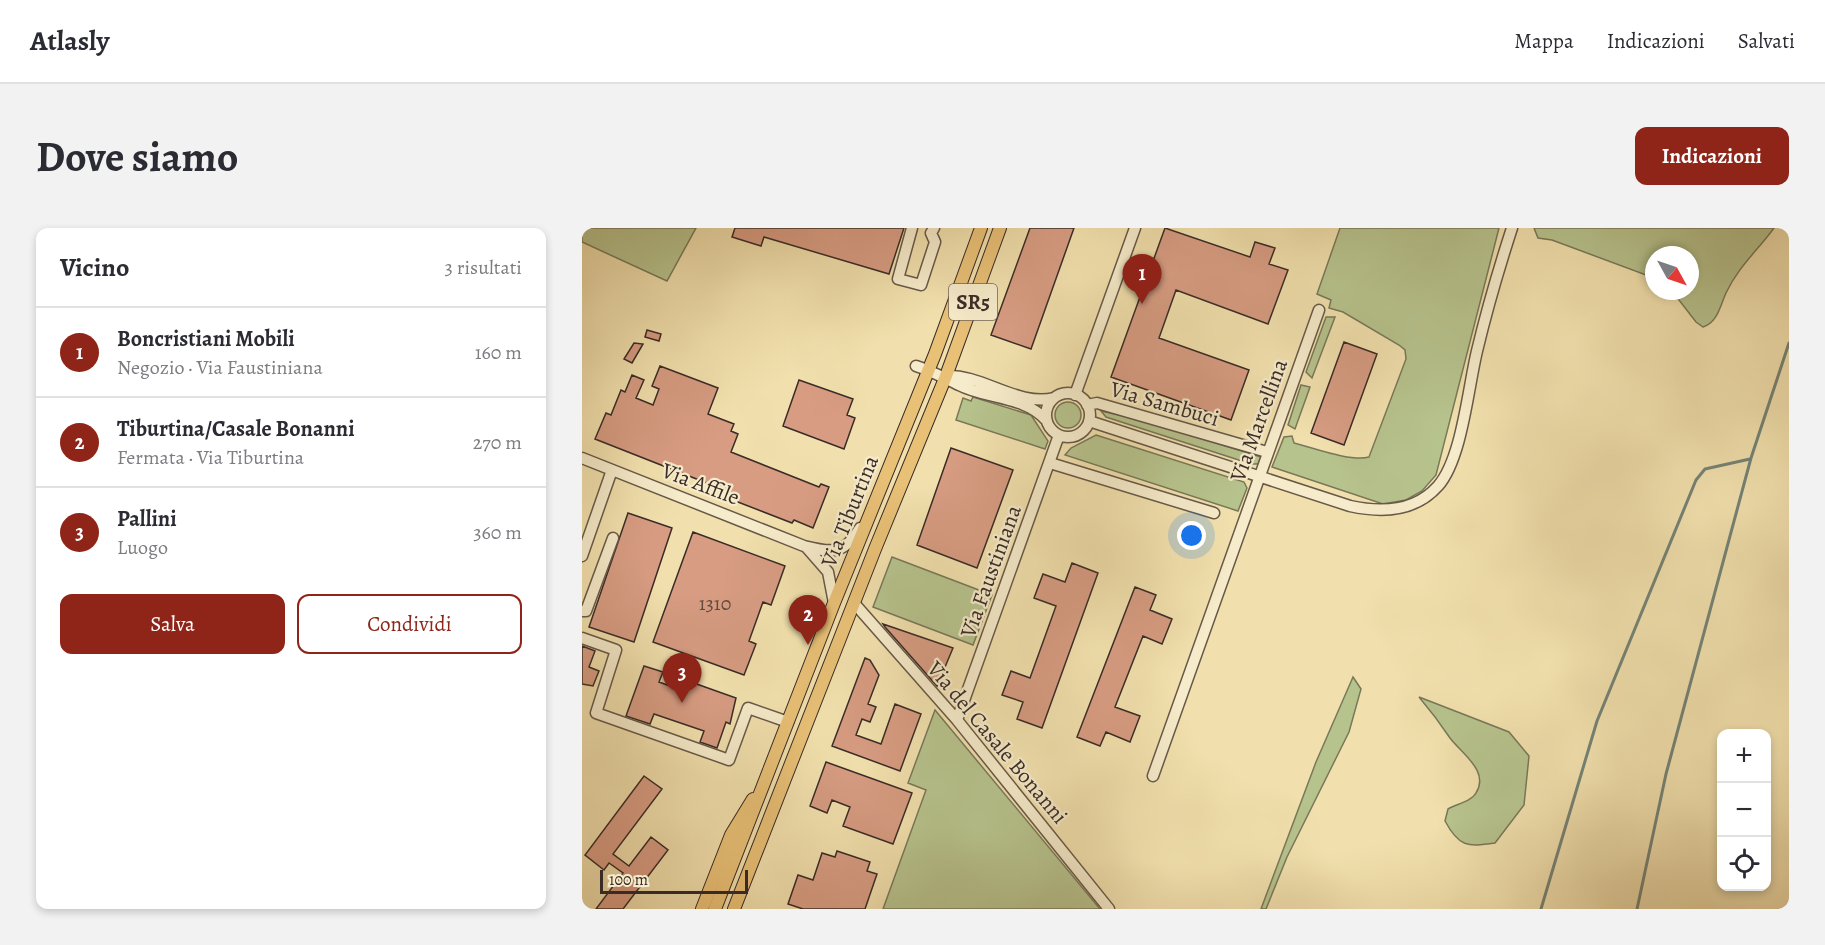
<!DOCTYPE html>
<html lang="it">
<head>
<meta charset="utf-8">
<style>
  :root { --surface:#fff; --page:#f2f2f3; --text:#2b2b33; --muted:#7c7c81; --line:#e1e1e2; --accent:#8f2418 }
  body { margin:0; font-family:Alegreya,serif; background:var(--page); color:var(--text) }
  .controls { position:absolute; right:18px; bottom:18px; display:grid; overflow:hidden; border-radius:12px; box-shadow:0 3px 9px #0003 }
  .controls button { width:54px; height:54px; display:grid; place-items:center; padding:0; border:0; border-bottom:2px solid var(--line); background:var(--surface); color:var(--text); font:30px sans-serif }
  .compass { position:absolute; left:1063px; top:18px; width:54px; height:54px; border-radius:50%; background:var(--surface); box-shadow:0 3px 9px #0003; rotate:130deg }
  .scale { position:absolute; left:18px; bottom:15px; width:148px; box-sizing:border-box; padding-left:6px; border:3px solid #392c27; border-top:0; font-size:16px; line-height:21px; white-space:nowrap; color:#392c27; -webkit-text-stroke:4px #f6ebca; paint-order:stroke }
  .you { position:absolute; left:610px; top:308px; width:21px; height:21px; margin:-15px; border:4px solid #fff; border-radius:50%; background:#1a73e8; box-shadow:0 0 0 9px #1a73e833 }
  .badge { display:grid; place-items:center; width:39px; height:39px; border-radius:50%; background:var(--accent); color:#fff; font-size:20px; font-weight:700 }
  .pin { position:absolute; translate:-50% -50px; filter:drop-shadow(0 2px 3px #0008) }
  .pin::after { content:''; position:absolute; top:32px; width:21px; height:18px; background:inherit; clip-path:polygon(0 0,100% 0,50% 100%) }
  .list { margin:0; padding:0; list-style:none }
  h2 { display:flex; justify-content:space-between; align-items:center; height:78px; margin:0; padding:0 24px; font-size:26px }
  h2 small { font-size:20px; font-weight:400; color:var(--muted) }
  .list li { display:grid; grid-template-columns:39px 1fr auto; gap:18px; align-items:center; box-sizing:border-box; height:90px; padding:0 24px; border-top:2px solid var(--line) }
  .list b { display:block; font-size:22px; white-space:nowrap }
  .list p { margin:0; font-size:20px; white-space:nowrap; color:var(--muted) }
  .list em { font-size:20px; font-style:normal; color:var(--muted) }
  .actions { display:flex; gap:12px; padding:18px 24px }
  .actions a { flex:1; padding:14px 0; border:2px solid var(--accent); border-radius:12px; text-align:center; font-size:21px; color:var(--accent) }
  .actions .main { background:var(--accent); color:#fff }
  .icon { flex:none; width:33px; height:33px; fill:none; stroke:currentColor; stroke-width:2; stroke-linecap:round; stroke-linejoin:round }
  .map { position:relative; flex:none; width:1207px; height:681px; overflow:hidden; border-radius:12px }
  header { display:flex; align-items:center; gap:36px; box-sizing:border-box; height:84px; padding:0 30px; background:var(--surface); border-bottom:2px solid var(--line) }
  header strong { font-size:28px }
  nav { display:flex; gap:33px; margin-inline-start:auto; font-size:21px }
  .intro { display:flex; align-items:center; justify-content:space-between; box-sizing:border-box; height:144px; padding:0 36px }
  h1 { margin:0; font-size:42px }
  .button { padding:15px 27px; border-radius:12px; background:var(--accent); color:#fff; font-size:21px; font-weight:700 }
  main { display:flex; gap:36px; padding:0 36px }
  aside { flex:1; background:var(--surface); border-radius:12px; box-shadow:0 3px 9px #0003 }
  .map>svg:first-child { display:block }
  .green { fill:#b7c38d; stroke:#78785a; stroke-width:1.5 }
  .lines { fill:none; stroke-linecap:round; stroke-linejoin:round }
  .stream { stroke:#748376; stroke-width:3 }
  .building { fill:#d79c82; stroke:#392c27; stroke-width:1.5 }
  .minor-casing { stroke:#675948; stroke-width:13 }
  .major-casing { stroke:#392c27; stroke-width:14 }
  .minor { stroke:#f6ebca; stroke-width:10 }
  .major { stroke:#e8c076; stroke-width:12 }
  .labels { text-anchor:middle; stroke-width:4.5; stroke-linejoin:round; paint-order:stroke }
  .number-label { font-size:20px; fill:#60483e }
  .shield { fill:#f6ebca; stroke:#726558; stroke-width:1.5 }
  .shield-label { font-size:21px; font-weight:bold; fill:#392c27 }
  .street-label { font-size:22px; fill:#392c27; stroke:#f6ebca }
</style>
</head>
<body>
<header>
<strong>Atlasly</strong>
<nav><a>Mappa</a><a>Indicazioni</a><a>Salvati</a></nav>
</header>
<div class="intro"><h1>Dove siamo</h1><a class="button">Indicazioni</a></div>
<main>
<aside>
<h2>Vicino<small>3 risultati</small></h2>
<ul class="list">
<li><span class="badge">1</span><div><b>Boncristiani Mobili</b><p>Negozio · Via Faustiniana</p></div><em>160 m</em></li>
<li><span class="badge">2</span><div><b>Tiburtina/Casale Bonanni</b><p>Fermata · Via Tiburtina</p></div><em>270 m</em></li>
<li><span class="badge">3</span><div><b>Pallini</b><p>Luogo</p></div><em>360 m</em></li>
</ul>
<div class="actions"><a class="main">Salva</a><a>Condividi</a></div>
</aside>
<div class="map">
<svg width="1207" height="681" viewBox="0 0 1207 681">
  <rect width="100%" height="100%" fill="#f1e0ad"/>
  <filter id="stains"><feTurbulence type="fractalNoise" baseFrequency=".00333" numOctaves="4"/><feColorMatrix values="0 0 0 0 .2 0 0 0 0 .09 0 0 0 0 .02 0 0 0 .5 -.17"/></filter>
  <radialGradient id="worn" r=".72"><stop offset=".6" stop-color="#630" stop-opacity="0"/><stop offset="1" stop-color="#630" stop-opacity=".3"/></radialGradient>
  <path class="green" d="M 0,0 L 114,0 L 85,53 L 0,14 Z
    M 758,0 L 917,0 L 854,247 L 840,263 L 824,272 L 801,276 L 690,239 L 702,209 L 710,208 L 712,215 C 732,220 769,234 787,229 L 824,131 L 823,122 L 817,117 L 761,84 L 747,80 L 749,72 L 735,66 Z
    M 952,0 L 1192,0 C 1176,22 1156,39 1144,65 C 1138,78 1136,94 1121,99 L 1114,94 L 1090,63 L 1108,63 L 1108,27 L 1072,27 L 1072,50 L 970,12 L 956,10 Z
    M 744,89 L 753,89 L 730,150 L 724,144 Z
    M 719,157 L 728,159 L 713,201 L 706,197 Z
    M 391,169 L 449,187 L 466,213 L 463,221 L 374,192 L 381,170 L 389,173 Z
    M473 187a13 13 0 1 1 26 0a13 13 0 1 1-26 0Z
    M 519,183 L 560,192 L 679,229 L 676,236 L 669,236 L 524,189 Z
    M 514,207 L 662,254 L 665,260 L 656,283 L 483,227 L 489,220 Z
    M 310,329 L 410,367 L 391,417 L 291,379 Z
    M 771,449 L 779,461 L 767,504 L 705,629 L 684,681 L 679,681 L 734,534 Z
    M 837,469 L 927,504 L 947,528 L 942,577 L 913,615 C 885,619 877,619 863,593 L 866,581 C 874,576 889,574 894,565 C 908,543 879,525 868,510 C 858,495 848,482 837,469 Z
    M 353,482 L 518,681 L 301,681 L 344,562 L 326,555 Z"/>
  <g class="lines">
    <path class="stream" d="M 959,681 L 1015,493 L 1114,252 L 1123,241 L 1168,231
      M 1055,681 L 1084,546 L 1169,230 L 1207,115"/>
  </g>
  <path class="building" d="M 153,0 L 322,0 L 307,46 L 182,9 L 179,18 L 150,9 Z
    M 448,0 L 492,0 L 449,121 L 409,107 Z
    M 583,0 L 668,29 L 673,14 L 693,20 L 687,36 L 706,42 L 686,96 L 594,62 L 577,110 L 667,142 L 649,192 L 529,149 Z
    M 65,102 L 79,106 L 77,113 L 63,109 Z
    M 762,114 L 795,126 L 762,217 L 729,205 Z
    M 52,115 L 61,116 L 50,135 L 42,131 Z
    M 78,138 L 136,160 L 126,186 L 152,196 L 149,203 L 156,206 L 149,224 L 237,259 L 239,256 L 247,259 L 231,300 L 212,292 L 210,295 L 143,269 L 145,263 L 13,211 L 24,185 L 29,187 L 39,162 L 43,164 L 50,147 L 62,152 L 54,170 L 71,177 L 77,161 L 70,158 Z
    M 217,152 L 271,171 L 265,187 L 273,190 L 262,221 L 201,198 Z
    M 369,220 L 431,242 L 395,340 L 335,317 Z
    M 46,285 L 90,300 L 52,414 L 7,399 Z
    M 111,304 L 203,338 L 189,377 L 181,374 L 167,413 L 174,416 L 162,447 L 71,414 Z
    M 490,335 L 516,345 L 460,500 L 435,491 L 441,474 L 420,467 L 429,443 L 448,450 L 474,378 L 452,370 L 461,346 L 483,354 Z
    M 553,359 L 574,367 L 568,382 L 590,391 L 580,416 L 561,408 L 533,479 L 558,488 L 548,514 L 524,504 L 518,518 L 495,509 Z
    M 301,396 L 371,420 L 355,458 L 303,399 Z
    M 0,418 L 13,423 L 7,439 L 17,443 L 11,458 L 0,456 Z
    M 283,430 L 288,432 L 297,447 L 286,476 L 294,479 L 288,494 L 280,491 L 274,507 L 299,516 L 313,476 L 339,486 L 318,543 L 250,518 Z
    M 62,438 L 81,444 L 77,454 L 105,464 L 109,454 L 154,470 L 148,496 L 144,494 L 135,520 L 118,514 L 122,503 L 72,486 L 68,496 L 44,488 Z
    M 244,534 L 330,565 L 311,616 L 261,598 L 268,579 L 250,572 L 245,585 L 228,578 Z
    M 62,548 L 80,561 L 31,626 L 47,638 L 69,609 L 86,622 L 41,681 L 14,681 L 41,645 L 27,635 L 22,642 L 3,627 Z
    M 255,623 L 288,634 L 285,643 L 295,646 L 283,681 L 221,681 L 206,676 L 216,647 L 231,652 L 240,625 L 253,629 Z"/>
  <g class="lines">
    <g class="minor-casing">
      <path id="minor" d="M 330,0 L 316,51 L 339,57 L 353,14 L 349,5 L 352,0
        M 334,138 C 350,143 362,150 377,157 C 404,171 443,168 464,192
        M 364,148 C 400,146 436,179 472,170
        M464 187a22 22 0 1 1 44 0a22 22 0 1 1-44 0Z
        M 493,167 L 553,0
        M 505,177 L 515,175 L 685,224
        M 507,193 L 768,278 C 800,285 833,284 856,258 C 880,231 886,160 895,123 C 905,81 917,40 930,0
        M 0,230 L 222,318 C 250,325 262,327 278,300
        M 468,235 L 632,285
        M 225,320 L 246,344 L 252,375
        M 0,328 L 30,242
        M 272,375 L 375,492 L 527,681
        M 0,383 L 4,383 L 31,310
        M 0,410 L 34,422 L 14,485 L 147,532 L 166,480 L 206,494
        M 375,492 L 477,207
        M 571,548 L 737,82"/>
    </g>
    <g class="major-casing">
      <path id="major" d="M 120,681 L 149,607 L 171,571
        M 133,681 L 252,375 L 353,126 L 399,0
        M 152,681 L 293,321 L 364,148 L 418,0"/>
    </g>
    <use href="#minor" class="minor"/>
    <use href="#major" class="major"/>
  </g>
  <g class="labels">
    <g class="number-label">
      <text x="133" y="382">1310</text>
    </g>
    <rect class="shield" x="367" y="56" width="48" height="36" rx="4.5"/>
    <g class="shield-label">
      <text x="391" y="81">SR5</text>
    </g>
    <g class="street-label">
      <text transform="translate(583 175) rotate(16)" y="8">Via Sambuci</text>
      <text transform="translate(676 192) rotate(-70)" y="8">Via Marcellina</text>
      <text transform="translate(119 255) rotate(21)" y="8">Via Affile</text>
      <text transform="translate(267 283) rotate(-68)" y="8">Via Tiburtina</text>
      <text transform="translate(408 343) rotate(-70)" y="8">Via Faustiniana</text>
      <text transform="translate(416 514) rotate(50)" y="8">Via del Casale Bonanni</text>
    </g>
  </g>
  <rect width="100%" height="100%" filter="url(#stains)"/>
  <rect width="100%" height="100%" fill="url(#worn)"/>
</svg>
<div class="controls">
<button>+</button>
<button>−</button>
<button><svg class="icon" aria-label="locate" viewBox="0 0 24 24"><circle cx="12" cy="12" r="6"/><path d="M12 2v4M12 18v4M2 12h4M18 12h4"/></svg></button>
</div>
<svg class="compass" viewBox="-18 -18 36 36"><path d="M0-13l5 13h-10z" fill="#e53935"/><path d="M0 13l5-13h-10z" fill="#7c7c81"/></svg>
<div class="scale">100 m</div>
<div class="you"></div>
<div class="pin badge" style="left:560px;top:76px">1</div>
<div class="pin badge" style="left:226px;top:417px">2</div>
<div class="pin badge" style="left:100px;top:475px">3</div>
</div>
</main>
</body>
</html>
